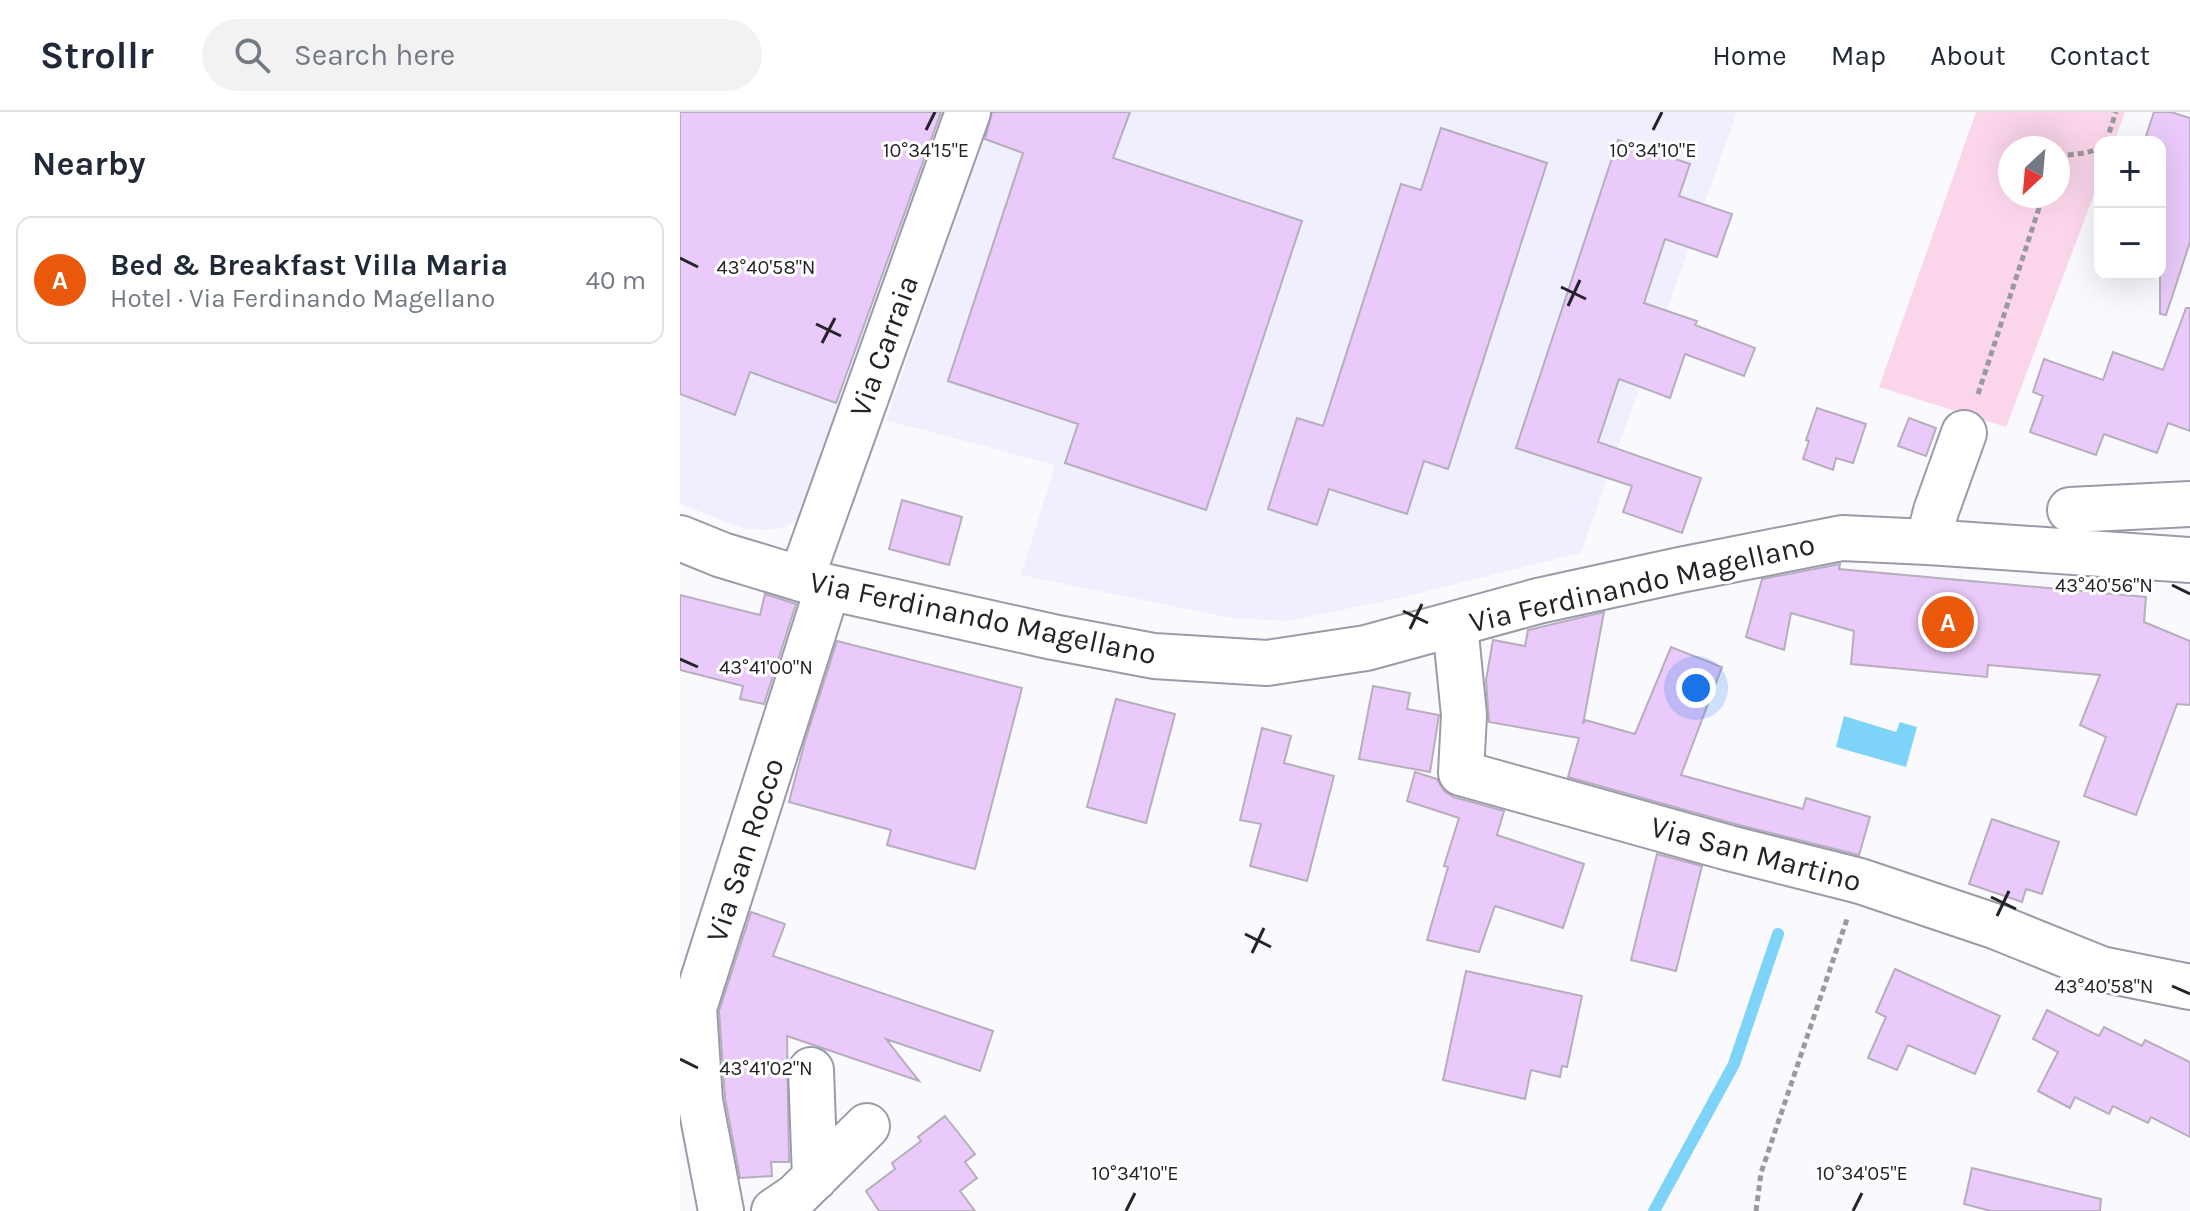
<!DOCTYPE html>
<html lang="en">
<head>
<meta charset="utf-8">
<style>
  :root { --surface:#fff; --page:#f2f2f3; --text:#1f2937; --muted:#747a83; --line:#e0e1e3; --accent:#ea580c }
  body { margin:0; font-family:Karla,sans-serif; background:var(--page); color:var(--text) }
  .controls { position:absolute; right:24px; top:24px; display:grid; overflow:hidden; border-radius:16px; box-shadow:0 8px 32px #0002 }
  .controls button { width:72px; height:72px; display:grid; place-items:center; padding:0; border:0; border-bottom:2px solid var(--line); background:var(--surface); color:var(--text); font:40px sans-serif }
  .compass { position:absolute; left:1318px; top:24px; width:72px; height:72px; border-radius:50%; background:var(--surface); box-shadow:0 8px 32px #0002; rotate:206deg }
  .you { position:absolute; left:1016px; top:576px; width:28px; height:28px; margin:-20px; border:6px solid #fff; border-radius:50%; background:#1a73e8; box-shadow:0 0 0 12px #1a73e833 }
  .badge { display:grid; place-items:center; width:52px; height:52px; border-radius:50%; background:var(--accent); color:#fff; font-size:26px; font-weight:700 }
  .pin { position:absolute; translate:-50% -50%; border:4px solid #fff; box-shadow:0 2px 8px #0006 }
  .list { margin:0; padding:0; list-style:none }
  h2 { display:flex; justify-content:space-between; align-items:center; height:104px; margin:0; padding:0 32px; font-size:34px }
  h2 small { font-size:26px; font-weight:400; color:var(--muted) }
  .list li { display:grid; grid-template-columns:52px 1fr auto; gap:24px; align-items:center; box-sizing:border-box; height:128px; margin:0 16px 16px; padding:0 16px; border:2px solid var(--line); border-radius:16px }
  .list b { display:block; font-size:30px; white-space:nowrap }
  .list p { margin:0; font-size:26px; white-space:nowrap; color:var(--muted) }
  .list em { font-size:26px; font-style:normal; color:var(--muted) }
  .icon { flex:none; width:44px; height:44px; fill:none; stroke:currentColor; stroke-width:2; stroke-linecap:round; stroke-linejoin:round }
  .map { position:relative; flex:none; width:1510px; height:1099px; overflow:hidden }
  header { display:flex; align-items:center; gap:48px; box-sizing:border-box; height:112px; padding:0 40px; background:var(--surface); border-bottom:2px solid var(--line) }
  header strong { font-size:38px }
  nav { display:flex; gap:44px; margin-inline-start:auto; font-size:28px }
  .search { width:560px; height:72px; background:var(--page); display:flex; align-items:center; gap:20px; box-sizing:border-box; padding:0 28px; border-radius:44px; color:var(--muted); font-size:30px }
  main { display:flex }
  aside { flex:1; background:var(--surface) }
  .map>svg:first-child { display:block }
  .built { fill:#efeffe }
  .green { fill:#fbd6eb; fill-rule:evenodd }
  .water { fill:#7ed3f9 }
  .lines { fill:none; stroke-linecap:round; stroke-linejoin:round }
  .stream { stroke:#7ed3f9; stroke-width:12 }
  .building { fill:#e9cafa; stroke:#b7aebc; stroke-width:2 }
  .minor-casing { stroke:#9a9aa9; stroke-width:48 }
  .path { stroke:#99999e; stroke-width:5; stroke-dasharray:6 4; stroke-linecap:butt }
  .minor { stroke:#fff; stroke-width:44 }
  .ticks { fill:none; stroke:#232329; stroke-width:3 }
  .labels { text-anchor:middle; stroke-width:6; stroke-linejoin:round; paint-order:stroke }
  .street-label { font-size:30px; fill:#232329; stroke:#fff }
  .ticks-label { font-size:20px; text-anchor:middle; fill:#232329; stroke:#fff; stroke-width:6; stroke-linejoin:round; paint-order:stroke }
</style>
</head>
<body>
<header>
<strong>Strollr</strong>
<div class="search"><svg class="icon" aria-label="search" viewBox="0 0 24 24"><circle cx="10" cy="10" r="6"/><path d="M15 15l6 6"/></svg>Search here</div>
<nav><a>Home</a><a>Map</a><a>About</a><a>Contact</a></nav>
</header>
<main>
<aside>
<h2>Nearby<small></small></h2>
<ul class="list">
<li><span class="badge">A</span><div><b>Bed &amp; Breakfast Villa Maria</b><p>Hotel · Via Ferdinando Magellano</p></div><em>40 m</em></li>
</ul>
</aside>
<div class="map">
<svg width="1510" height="1099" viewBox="0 0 1510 1099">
  <rect width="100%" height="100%" fill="#fafafe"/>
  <path class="built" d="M 0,0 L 269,0 L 117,408 L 104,416 L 84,418 L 65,417 L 0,392 Z
    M 313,0 L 1057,0 L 901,441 L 724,485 L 608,509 L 550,506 L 341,463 L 375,353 L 206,308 Z"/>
  <path class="green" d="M 1296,0 L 1445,0 L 1434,30 L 1420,30 L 1420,67 L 1326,315 L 1199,275 ZM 1330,36 L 1378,36 L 1378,84 L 1330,84 Z"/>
  <path class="water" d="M 1164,604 L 1216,620 L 1220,610 L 1237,615 L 1226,655 L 1156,635 Z"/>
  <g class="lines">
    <path class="stream" d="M 974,1099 L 1054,952 L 1098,822"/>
  </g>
  <path class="building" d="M 0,0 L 261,0 L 156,291 L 70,260 L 55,303 L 0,282 Z
    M 312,0 L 450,0 L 433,46 L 622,109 L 526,398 L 385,351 L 398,312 L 268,269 L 343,41 L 305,27 Z
    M 1474,0 L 1491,0 L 1510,6 L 1510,130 L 1486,203 L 1480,202 L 1480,30 L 1464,30 Z
    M 761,16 L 867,51 L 768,357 L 744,349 L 727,402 L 649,377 L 637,413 L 588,397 L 617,306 L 643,314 L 721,72 L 741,78 Z
    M 938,28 L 1010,52 L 999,84 L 1052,102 L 1037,145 L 985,127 L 964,191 L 1017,209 L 1015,213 L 1075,236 L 1064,264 L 1005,242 L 990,286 L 939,267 L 918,330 L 1021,366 L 1002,421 L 943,400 L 952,374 L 836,336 Z
    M 1506,196 L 1510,196 L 1510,319 L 1488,311 L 1477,341 L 1424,322 L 1416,343 L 1350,320 L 1363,284 L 1353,280 L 1364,247 L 1423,268 L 1433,240 L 1483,258 Z
    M 1137,296 L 1186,312 L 1173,351 L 1156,346 L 1153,358 L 1123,347 L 1129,329 L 1126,328 Z
    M 1229,306 L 1256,316 L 1246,344 L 1218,334 Z
    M 222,388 L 282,405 L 269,453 L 209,437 Z
    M 1160,452 L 1159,457 L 1466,485 L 1464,510 L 1510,529 L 1510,593 L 1497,592 L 1456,703 L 1404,684 L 1426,625 L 1400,613 L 1420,563 L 1308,553 L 1307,565 L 1171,552 L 1174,519 L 1111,501 L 1104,538 L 1066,525 L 1082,467 Z
    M 85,482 L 116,492 L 84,592 L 60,587 L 63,574 L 0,558 L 0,483 L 80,503 Z
    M 924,500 L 903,612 L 905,608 L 955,622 L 991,535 L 1042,555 L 1001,663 L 1123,697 L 1126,686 L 1190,705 L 1179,743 L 1055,712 L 888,665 L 899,626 L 809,610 L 806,568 L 813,528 L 845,534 L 848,518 Z
    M 157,529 L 342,576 L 295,757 L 207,733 L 211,718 L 109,690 L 125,629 Z
    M 693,574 L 730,581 L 727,597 L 759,603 L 750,660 L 679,647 Z
    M 436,587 L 495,602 L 466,711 L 407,695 Z
    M 582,616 L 611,624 L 604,651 L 654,664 L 627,769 L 570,754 L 581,712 L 560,708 Z
    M 735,660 L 757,667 L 764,679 L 774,685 L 824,699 L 817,723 L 904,752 L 883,816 L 815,794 L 799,840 L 747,828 L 768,755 L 764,754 L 779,706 L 727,689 Z
    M 1312,707 L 1379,730 L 1362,782 L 1346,777 L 1342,790 L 1289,772 Z
    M 977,742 L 1022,754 L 996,859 L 951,848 Z
    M 71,800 L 105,812 L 93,844 L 313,919 L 300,959 L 206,927 L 239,969 L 107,924 L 109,1050 L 91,1050 L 92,1064 L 60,1066 L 45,986 L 39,899 Z
    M 1215,857 L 1320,904 L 1295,962 L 1228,933 L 1217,958 L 1188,946 L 1206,905 L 1196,900 Z
    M 786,859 L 902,884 L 887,955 L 882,954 L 880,965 L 851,958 L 845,987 L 763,968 Z
    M 1367,898 L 1419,924 L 1424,915 L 1462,934 L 1465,928 L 1510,950 L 1510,1025 L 1471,1005 L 1468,1011 L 1433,994 L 1429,1002 L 1395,985 L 1390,996 L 1358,979 L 1378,940 L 1353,927 Z
    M 265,1004 L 295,1042 L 285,1050 L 297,1066 L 280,1079 L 295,1099 L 199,1099 L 186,1079 L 215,1057 L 212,1051 L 241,1029 L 238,1025 Z
    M 1292,1056 L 1421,1087 L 1420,1099 L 1311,1099 L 1284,1092 Z"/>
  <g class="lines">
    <g class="minor-casing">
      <path id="minor" d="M 1390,398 L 1510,392
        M 0,426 L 42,443 L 148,475 L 373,525 L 474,544 L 587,551 L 686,536 L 858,489 L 1000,458 L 1162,426 L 1248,430 L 1510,448
        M 1248,430 L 1256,399 L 1284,321
        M 121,467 L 288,0
        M 775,513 L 784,603 L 781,661 L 1049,736 L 1180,769 L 1317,815 L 1421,857 L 1510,875
        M 131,958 L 135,1066
        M 41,1099 L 20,989 L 14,896 L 148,475
        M 94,1099 L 116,1084 L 187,1014"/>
    </g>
    <path class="path" d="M 1426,30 L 1436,0
      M 1378,45 C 1392,41 1409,43 1420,35
      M 1298,282 L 1363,84
      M 1076,1099 L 1081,1061 L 1167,807"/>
    <use href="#minor" class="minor"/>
  </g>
  <path class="ticks" d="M 246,18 L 255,0M 973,18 L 982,0M 0,146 L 18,155M 881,175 L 906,187M 888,194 L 900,168M 136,212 L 161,224M 142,231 L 155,206M 1492,473 L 1510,482M 723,499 L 748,511M 730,517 L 742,492M 0,547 L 18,555M 1311,785 L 1336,797M 1317,804 L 1329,779M 565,822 L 591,835M 572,841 L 584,816M 1492,874 L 1510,882M 0,947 L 18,956M 446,1099 L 455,1081M 1173,1099 L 1182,1081"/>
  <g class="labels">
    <g class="street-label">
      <text transform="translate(204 234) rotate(-70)" y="10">Via Carraia</text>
      <text transform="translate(962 471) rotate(-13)" y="10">Via Ferdinando Magellano</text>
      <text transform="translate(303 506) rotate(12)" y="10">Via Ferdinando Magellano</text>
      <text transform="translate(65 738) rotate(-72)" y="10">Via San Rocco</text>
      <text transform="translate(1076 742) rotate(15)" y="10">Via San Martino</text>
    </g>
  </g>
  <g class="ticks-label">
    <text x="246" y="45">10°34'15"E</text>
    <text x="973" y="45">10°34'10"E</text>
    <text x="86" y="162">43°40'58"N</text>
    <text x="1424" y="480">43°40'56"N</text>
    <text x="86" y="562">43°41'00"N</text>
    <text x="1424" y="881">43°40'58"N</text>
    <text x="86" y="963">43°41'02"N</text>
    <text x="455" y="1068">10°34'10"E</text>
    <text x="1182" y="1068">10°34'05"E</text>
  </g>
</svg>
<div class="controls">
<button>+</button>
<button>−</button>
</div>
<svg class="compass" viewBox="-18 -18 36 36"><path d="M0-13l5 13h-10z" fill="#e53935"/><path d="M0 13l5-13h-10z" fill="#747a83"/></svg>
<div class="you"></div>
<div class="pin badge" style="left:1268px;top:510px">A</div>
</div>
</main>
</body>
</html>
